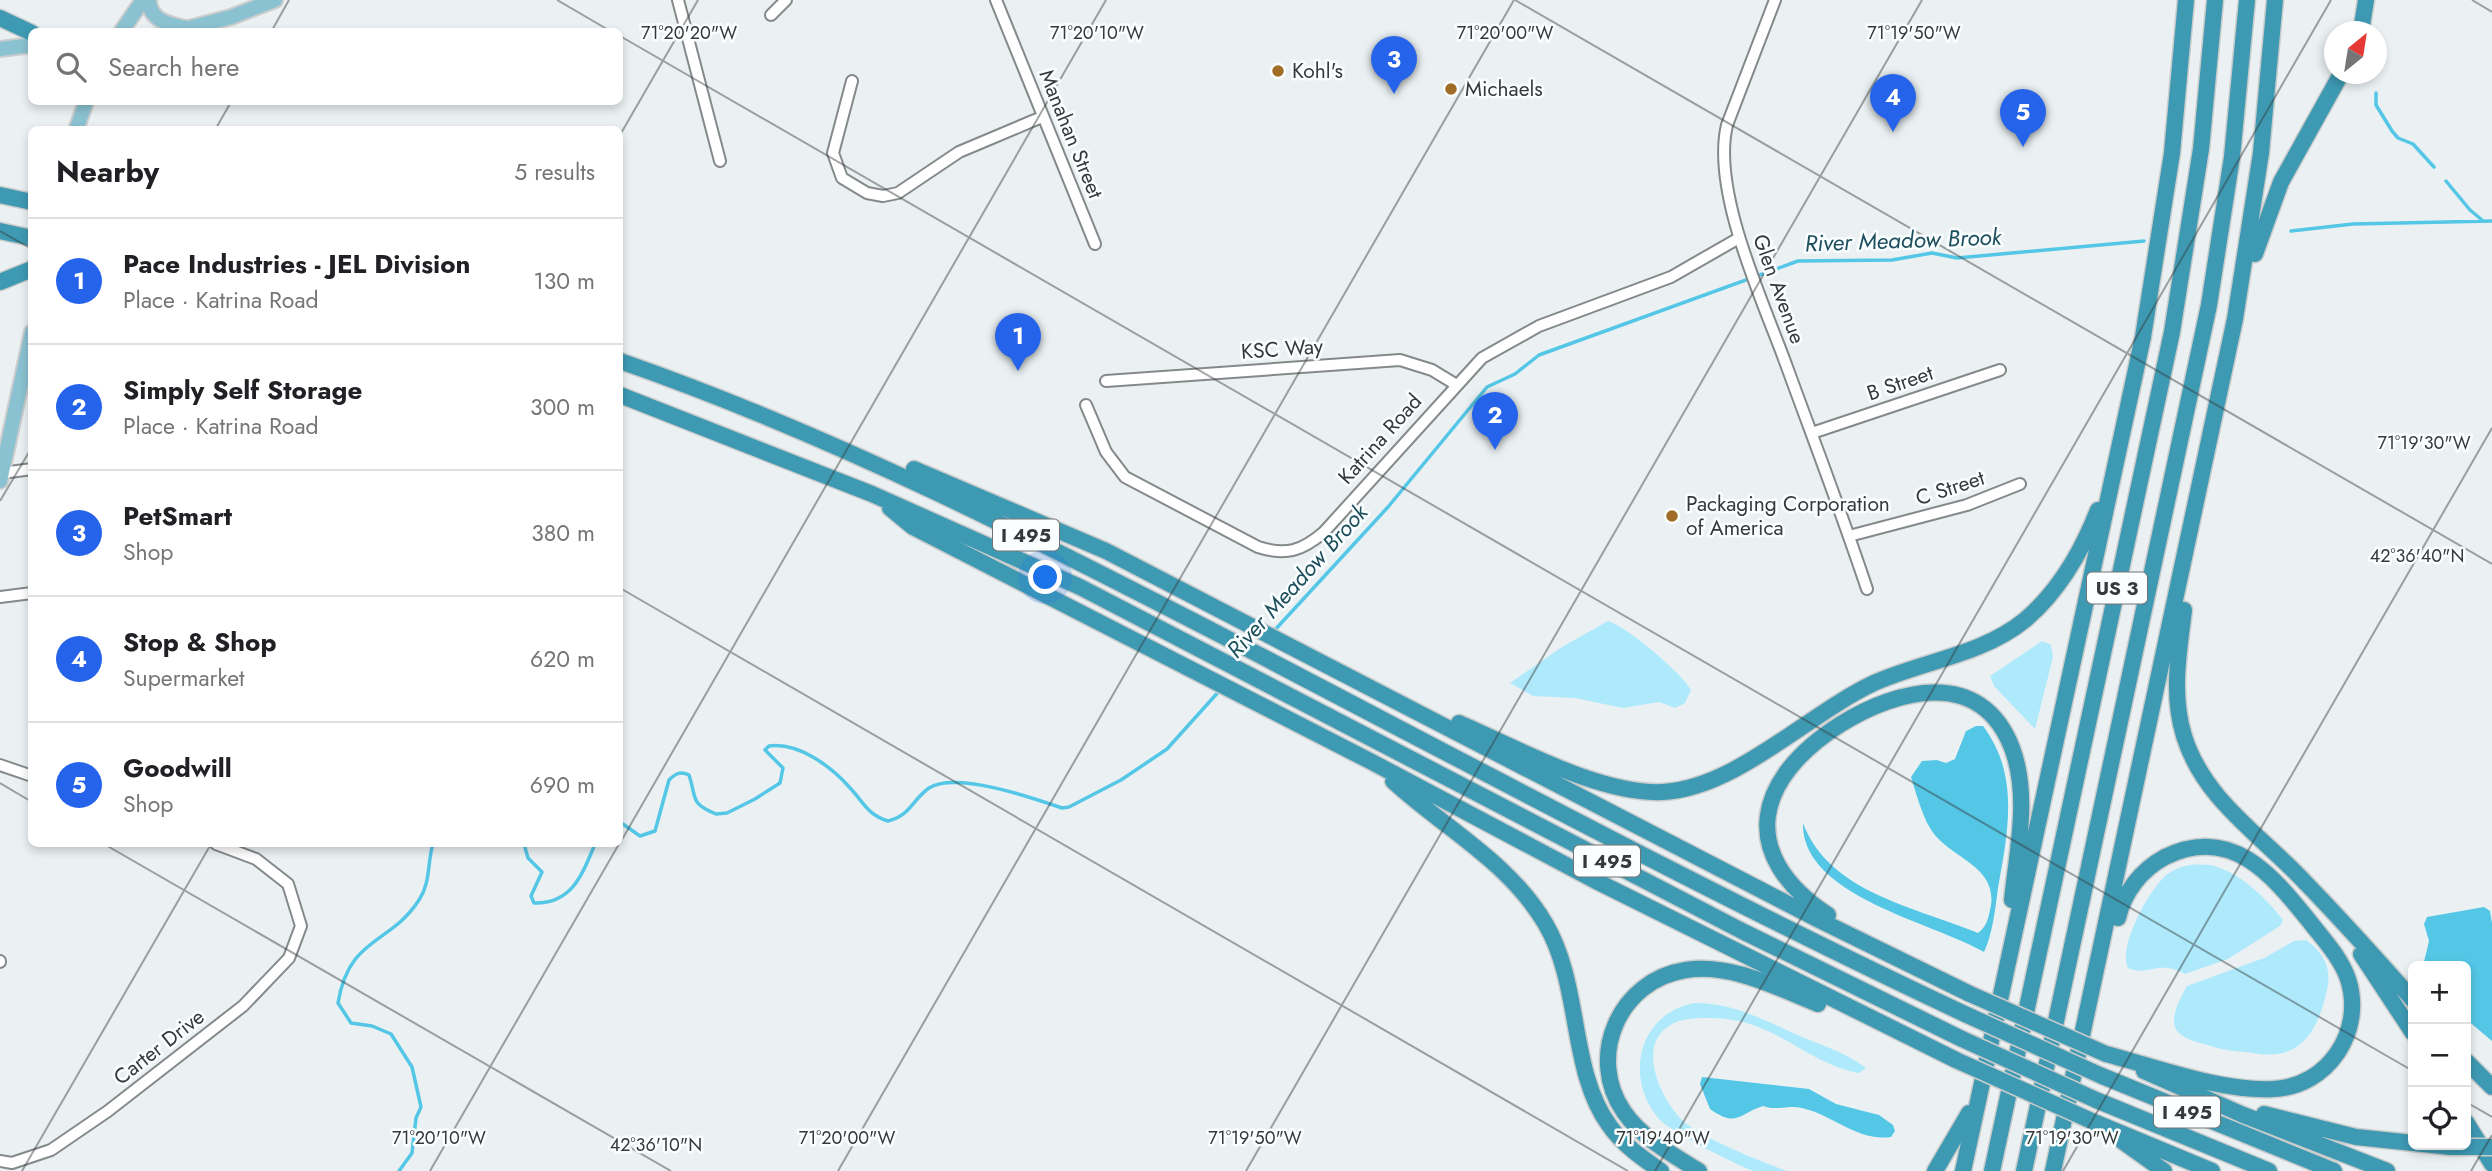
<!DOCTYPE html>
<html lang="en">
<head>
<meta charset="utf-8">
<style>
  :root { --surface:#fff; --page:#f2f2f2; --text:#202124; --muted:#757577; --line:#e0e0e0; --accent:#2563eb }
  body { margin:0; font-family:Jost,sans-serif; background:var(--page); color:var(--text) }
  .controls { position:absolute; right:21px; bottom:21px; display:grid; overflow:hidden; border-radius:10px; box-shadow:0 4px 10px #0003 }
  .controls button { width:63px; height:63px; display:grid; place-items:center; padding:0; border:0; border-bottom:2px solid var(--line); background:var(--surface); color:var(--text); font:35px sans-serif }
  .compass { position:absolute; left:2324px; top:21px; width:63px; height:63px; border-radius:50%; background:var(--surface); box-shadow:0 4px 10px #0003; rotate:30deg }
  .you { position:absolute; left:1046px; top:578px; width:24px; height:24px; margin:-18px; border:5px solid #fff; border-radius:50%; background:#1a73e8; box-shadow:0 0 0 10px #1a73e833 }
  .badge { display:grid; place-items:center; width:46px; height:46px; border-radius:50%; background:var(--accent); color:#fff; font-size:23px; font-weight:700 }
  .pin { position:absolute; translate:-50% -58px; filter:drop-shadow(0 2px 4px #0008) }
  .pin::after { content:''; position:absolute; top:37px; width:24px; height:21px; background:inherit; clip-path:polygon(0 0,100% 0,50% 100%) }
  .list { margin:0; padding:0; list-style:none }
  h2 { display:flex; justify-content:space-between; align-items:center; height:91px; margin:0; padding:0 28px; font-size:30px }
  h2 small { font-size:23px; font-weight:400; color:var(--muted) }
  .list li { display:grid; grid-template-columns:46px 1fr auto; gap:21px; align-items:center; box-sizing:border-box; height:126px; padding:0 28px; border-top:2px solid var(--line) }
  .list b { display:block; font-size:26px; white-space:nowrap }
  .list p { margin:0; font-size:23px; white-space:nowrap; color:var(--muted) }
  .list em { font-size:23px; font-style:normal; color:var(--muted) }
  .icon { flex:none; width:38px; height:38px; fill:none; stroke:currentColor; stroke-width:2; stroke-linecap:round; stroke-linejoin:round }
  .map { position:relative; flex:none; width:2492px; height:1171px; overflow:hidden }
  .search { position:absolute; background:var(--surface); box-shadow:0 4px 10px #0003; left:28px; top:28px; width:595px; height:77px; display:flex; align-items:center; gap:18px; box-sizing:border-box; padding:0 24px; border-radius:10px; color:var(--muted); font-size:26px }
  .panel { position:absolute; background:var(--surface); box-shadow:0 4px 10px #0003; left:28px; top:126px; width:595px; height:721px; border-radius:10px }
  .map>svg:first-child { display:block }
  .green { fill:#afe9fc }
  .water { fill:#54c6e6 }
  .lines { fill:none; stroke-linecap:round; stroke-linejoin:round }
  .stream { stroke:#54c6e6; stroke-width:3.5 }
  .minor-casing { stroke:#84898a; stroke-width:14 }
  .major-casing { stroke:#cbcccc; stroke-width:18 }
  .highway-casing { stroke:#cbcccc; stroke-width:19 }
  .minor { stroke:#fff; stroke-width:10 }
  .major { stroke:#8bc2d1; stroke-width:14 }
  .highway { stroke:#3e9ab3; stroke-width:16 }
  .highway-bridge-casing { stroke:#cbcccc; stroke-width:19; stroke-linecap:butt }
  .highway-bridge { stroke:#3e9ab3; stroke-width:16 }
  .ticks { fill:none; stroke:#363939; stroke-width:2; stroke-opacity:0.45 }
  .poi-dot { fill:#a16c25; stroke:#fbfeff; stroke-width:2.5 }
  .labels { text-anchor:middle; stroke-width:5; stroke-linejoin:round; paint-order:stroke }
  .shield { fill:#fbfeff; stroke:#717474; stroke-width:2 }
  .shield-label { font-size:19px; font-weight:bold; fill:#363939 }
  .poi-label { font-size:21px; fill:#363939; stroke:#fbfeff; text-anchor:start }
  .street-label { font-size:21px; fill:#363939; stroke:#fbfeff }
  .water-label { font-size:23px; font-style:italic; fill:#1e4f5d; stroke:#fbfeff }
  .ticks-label { font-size:18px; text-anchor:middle; fill:#363939; stroke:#fbfeff; stroke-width:5; stroke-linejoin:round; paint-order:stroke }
</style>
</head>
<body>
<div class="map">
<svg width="2492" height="1171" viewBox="0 0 2492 1171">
  <rect width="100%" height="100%" fill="#ebf1f3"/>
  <path class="green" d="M 1608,621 C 1626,626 1682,673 1691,690 L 1685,703 L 1675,708 L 1659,702 L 1623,708 L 1575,698 L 1533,696 L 1510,683 L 1562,647 Z
    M 2042,641 L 2051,645 L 2053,657 L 2035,729 L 1994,686 L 1990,676 Z
    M 2211,865 C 2241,873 2265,897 2283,920 L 2280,926 L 2228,959 L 2185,974 C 2158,959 2147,977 2128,968 C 2117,947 2151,885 2169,873 C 2183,864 2195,864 2211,865 Z
    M 2306,940 C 2324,953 2332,968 2327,990 C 2318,1032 2300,1062 2253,1053 C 2239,1051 2225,1051 2211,1046 C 2201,1043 2184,1040 2177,1031 C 2168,1019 2181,997 2187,986 L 2264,958 L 2294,941 Z
    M 1695,1003 C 1732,1003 1760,1018 1793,1033 C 1817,1044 1844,1051 1866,1068 L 1859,1073 C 1806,1064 1775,1018 1711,1018 C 1700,1018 1684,1018 1674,1023 C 1634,1042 1660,1098 1682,1120 C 1699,1137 1762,1162 1787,1171 C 1777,1171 1764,1171 1754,1171 C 1740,1167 1670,1131 1660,1120 C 1623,1079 1638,1013 1695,1003 Z"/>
  <path class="water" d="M 1976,726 L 1983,726 C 2020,775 2008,832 1998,888 C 1995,910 1993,932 1984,952 C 1933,922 1801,896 1803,823 C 1829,893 1916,907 1978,933 C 1986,927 1988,920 1990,910 C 2001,865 1948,859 1930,828 C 1922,815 1916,793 1911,777 L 1922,761 L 1937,760 L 1946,763 L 1955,759 L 1966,731 Z
    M 2484,907 L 2490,911 L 2492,923 L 2492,1041 L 2466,1019 L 2466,966 L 2423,966 L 2429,941 L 2424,924 L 2427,917 Z
    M 1702,1077 L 1809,1089 L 1836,1104 L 1879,1115 L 1893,1125 L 1895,1131 L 1891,1137 C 1859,1142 1833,1115 1802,1108 C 1789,1105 1777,1111 1763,1106 C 1738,1114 1737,1128 1710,1109 L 1700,1084 Z"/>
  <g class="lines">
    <path class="stream" d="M 2376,93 L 2376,105 L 2392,131 L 2398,138 L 2413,144 L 2434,167
      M 2446,181 L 2470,210 L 2482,220
      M 2291,231 L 2353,224 L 2492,221
      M 1273,632 L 1388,507 L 1487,387 L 1515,374 L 1539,355 L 1798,261 L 1892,260 L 1932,253 L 1957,258 L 2144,241
      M 620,822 L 640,836 L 655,831 L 669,780 C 676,773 681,771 689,775 C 697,798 689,803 716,814 L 727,813 L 755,799 L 780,783 L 783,768 L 765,750 L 769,746 C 799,742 832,767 851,789 C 864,803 868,815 888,821 C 910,816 912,800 929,788 C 956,771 1033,798 1062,808 L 1069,807 L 1121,780 L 1167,749 L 1221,689
      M 524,844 L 528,858 L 542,872 L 531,896 L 534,903 C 572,904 582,875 595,844
      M 399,1171 L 412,1153 L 416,1118 L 421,1107 L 412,1067 L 391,1034 L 372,1026 L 351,1023 L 338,1003 C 349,936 390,945 419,900 C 431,882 427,863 433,844"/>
    <g class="minor-casing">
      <path id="minor" d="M 678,0 L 720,161
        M 996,0 L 1095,244
        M 1775,0 L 1727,125 C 1711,192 1764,303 1787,367 C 1814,441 1842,514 1867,589
        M 771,15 L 786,0
        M 852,81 L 833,153 L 842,178 L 867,193 L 883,196 L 898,193 L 959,152 L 1042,117
        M 1106,381 L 1400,360 L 1432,370 L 1455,384
        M 1086,405 L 1106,452 L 1125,477 L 1258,547 C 1286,556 1302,551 1324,532 L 1482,358 L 1539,326 L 1671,277 L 1739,238
        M 1812,433 L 2000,370
        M 2,473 L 32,469
        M 1849,536 L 1967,505 L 2020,484
        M 0,597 L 32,593
        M 0,765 L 32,776
        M 0,961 L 0,962
        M 0,1161 L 12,1163 L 51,1150 L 108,1111 L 243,1006 L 289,958 L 301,926 L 288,884 L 256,859 L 216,844"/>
    </g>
    <g class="major-casing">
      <path id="major" d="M 149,0 C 149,20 169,25 186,28
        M 121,32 L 143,0
        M 174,32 L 231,17 L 275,0
        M 0,49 L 32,45
        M 76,130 L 86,102
        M 0,481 L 32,332"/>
    </g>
    <g class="highway-casing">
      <path id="highway" d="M 0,18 L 32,33
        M 2361,32 L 2366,0
        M 0,195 L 32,202
        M 0,231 L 32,238
        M 2255,254 L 2281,182 L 2341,74
        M 0,282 L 32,269
        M 620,361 C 836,436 1039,541 1242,646 C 1482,771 1722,900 1967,1015
        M 620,395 L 872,494 L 1080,587 L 1744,932 L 1962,1039
        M 914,469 L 1106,551 L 1817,919 L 1970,994
        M 890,508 L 913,527 L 1370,761 L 1596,881 L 1956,1060
        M 2184,610 C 2179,652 2171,694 2184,736 C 2203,797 2255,831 2298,875 C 2337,915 2376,958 2413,1000
        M 1459,723 C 1517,748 1600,795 1663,792 C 1736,788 1808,714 1874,683 C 1923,661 1982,655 2025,620 C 2059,591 2082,551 2098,510
        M 1393,781 C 1444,828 1508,861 1545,923 C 1582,985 1569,1070 1609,1125 C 1622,1144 1642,1158 1661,1171
        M 1828,915 C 1736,854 1755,778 1841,724 C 1897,689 1981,667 2012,748 C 2030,796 2017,851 2012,900
        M 2361,954 L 2413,1033
        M 2106,1054 C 2156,1067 2222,1092 2273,1089 C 2328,1087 2365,1031 2348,979 C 2341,958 2324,940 2310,922 C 2273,876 2232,824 2165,857 C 2141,870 2124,892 2118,918
        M 2466,1061 L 2492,1087
        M 2144,1071 L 2241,1114 L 2387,1171
        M 2102,1076 L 2334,1171
        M 2096,1100 L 2269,1171
        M 2264,1114 L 2356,1137 L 2451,1147
        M 2094,1122 L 2212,1171
        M 2466,1122 L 2492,1164
        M 2122,1141 L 2164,1171
        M 1699,1171 C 1673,1155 1642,1138 1624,1112 C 1586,1057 1619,980 1686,970 C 1731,963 1778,988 1818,1004
        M 1935,1171 L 1969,1113
        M 1963,1171 L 2143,337 L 2172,153 L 2186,0
        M 1992,1171 L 2172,332 L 2201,149 L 2215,0
        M 2024,1171 L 2209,305 L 2232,157 L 2247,0
        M 2053,1171 L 2235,319 L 2261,153 L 2275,0"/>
    </g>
    <use href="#minor" class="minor"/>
    <use href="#major" class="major"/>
    <use href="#highway" class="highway"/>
    <g class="highway-bridge-casing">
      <path id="highway-bridge" d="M 1970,994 L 2106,1054
        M 1967,1015 L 2102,1076
        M 1962,1039 L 2096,1100
        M 1956,1060 L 2094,1122
        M 2451,1147 L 2492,1147"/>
    </g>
    <use href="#highway-bridge" class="highway-bridge"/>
  </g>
  <path class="ticks" d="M 557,0 L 612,32M 1515,0 L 2492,564M 2472,0 L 2492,12M 271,32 L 289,0M 620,36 L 2413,1071M 215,130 L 231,102M 620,135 L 698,0M 0,231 L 32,249M 0,501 L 32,447M 620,588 L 1628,1171M 0,783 L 32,802M 620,843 L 1106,0M 104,844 L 671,1171M 2466,1102 L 2492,1117M 22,1171 L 211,844M 430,1171 L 619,844M 838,1171 L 1514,0M 1246,1171 L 1922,0M 1655,1171 L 2331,0M 2063,1171 L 2492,428M 2471,1171 L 2492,1135"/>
  <g class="poi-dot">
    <circle cx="1278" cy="71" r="7"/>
    <circle cx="1451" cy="89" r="7"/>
    <circle cx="1672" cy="516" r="7"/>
  </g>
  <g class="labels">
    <g class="shield">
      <rect x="993" y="519.5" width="66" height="31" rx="5"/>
      <rect x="2087" y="572.5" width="60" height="31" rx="5"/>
      <rect x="1574" y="845.5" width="66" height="31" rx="5"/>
      <rect x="2154" y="1096.5" width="66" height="31" rx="5"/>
    </g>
    <g class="shield-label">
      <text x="1026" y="542">I 495</text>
      <text x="2117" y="595">US 3</text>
      <text x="1607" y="868">I 495</text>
      <text x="2187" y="1119">I 495</text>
    </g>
    <g class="poi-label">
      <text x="1292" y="78">Kohl's</text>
      <text x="1465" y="96">Michaels</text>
      <text x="1686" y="511">Packaging Corporation<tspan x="1686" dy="24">of America</tspan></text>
    </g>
    <g class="street-label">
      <text transform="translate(1071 134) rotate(68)" y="7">Manahan Street</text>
      <text transform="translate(1779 289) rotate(70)" y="7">Glen Avenue</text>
      <text transform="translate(1282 349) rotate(-4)" y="7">KSC Way</text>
      <text transform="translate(1900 383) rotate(-19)" y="7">B Street</text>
      <text transform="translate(1380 439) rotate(-48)" y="7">Katrina Road</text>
      <text transform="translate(1950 488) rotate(-18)" y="7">C Street</text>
      <text transform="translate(159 1047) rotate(-38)" y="7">Carter Drive</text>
    </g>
    <g class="water-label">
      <text transform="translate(1903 240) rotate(-2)" y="8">River Meadow Brook</text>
      <text transform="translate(1297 581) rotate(-48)" y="8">River Meadow Brook</text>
    </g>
  </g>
  <g class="ticks-label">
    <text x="689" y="39">71°20'20"W</text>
    <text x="1097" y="39">71°20'10"W</text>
    <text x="1505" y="39">71°20'00"W</text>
    <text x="1914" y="39">71°19'50"W</text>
    <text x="2424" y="449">71°19'30"W</text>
    <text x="2417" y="562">42°36'40"N</text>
    <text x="439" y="1144">71°20'10"W</text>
    <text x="847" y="1144">71°20'00"W</text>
    <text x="1255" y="1144">71°19'50"W</text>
    <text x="1663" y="1144">71°19'40"W</text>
    <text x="2072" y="1144">71°19'30"W</text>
    <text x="656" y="1151">42°36'10"N</text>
  </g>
</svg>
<div class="controls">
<button>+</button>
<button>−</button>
<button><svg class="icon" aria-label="locate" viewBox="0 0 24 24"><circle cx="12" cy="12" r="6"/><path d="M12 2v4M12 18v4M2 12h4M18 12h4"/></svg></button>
</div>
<svg class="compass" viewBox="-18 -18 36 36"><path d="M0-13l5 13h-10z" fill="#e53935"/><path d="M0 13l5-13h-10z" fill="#757577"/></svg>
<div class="you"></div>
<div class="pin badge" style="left:1018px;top:371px">1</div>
<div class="pin badge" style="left:1495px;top:450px">2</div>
<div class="pin badge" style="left:1394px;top:94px">3</div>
<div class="pin badge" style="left:1893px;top:132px">4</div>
<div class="pin badge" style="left:2023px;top:147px">5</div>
<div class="search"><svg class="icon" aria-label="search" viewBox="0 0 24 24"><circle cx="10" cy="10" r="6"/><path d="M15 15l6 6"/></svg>Search here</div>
<section class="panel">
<h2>Nearby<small>5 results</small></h2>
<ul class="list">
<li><span class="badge">1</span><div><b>Pace Industries - JEL Division</b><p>Place · Katrina Road</p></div><em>130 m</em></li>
<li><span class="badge">2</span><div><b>Simply Self Storage</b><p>Place · Katrina Road</p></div><em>300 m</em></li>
<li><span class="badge">3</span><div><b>PetSmart</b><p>Shop</p></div><em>380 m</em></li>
<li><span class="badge">4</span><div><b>Stop &amp; Shop</b><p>Supermarket</p></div><em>620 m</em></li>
<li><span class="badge">5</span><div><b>Goodwill</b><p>Shop</p></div><em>690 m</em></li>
</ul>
</section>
</div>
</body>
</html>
